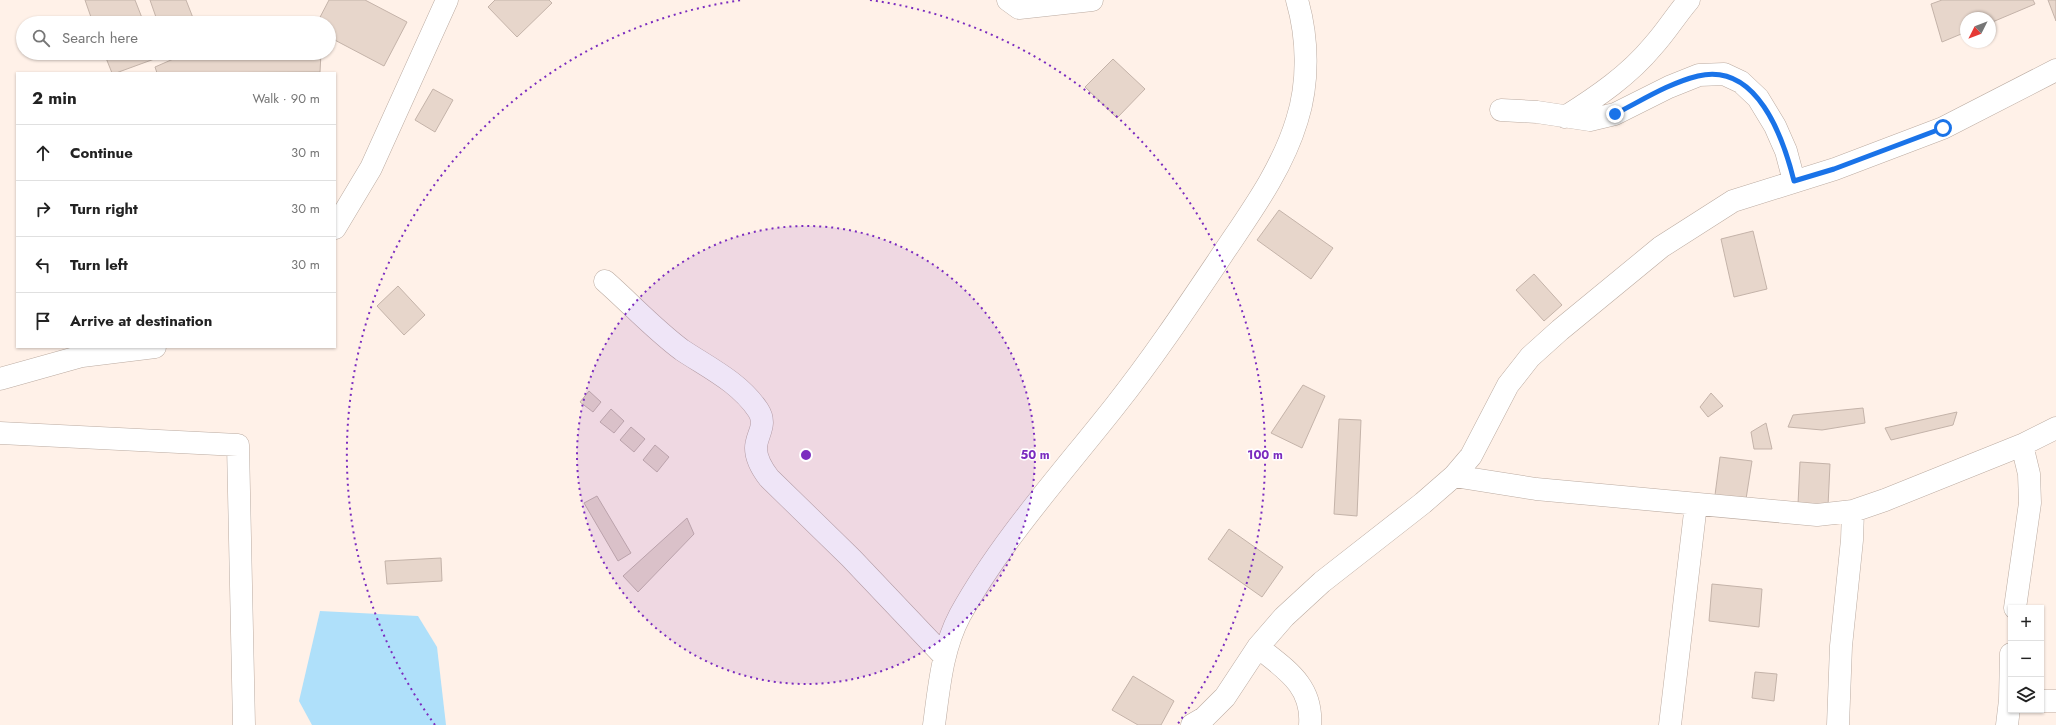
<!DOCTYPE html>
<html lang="en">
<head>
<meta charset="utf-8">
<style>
  :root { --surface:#fff; --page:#f6f6f6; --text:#222; --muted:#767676; --line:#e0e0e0 }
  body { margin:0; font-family:Jost,sans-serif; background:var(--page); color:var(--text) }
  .controls { position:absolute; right:12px; bottom:12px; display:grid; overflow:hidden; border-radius:0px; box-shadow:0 1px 3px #0004 }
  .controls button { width:36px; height:36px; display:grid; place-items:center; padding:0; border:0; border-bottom:1px solid var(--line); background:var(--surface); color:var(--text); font:20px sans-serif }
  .compass { position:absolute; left:1960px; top:12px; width:36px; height:36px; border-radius:50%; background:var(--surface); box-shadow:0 1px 3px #0004; rotate:228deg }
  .stop { position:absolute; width:12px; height:12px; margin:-9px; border:3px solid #1a73e8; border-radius:50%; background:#fff }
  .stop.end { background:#1a73e8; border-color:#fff; box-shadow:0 1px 4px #0008 }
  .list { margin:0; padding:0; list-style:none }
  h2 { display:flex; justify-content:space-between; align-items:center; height:52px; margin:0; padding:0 16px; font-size:17px }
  h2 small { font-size:13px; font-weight:400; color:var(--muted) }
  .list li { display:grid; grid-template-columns:26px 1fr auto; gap:12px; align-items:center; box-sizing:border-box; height:56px; padding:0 16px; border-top:1px solid var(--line) }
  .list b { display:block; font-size:15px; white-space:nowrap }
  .list em { font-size:13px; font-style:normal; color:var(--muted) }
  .icon { flex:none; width:22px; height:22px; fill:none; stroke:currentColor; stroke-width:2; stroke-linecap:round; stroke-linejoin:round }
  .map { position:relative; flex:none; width:2056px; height:725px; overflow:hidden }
  .search { position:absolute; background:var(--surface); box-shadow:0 1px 3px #0004; left:16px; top:16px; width:320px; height:44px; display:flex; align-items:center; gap:10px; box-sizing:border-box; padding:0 14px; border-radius:22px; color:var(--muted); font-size:15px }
  .panel { position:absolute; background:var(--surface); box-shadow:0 1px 3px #0004; left:16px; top:72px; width:320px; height:276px; border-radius:0px }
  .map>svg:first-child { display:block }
  .water { fill:#afe0fa }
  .building { fill:#e7d6cb; stroke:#c4b3a9 }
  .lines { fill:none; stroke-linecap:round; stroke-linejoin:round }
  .street-casing { stroke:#bbaba1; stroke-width:23 }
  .street { stroke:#fff; stroke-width:22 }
  .route { stroke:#1a73e8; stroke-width:5 }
  .ring { fill:none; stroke:#7b2cbf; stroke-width:2; stroke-dasharray:2 4 }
  .centre { fill:#7b2cbf; stroke:#fff; stroke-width:2 }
  .ring-label { font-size:12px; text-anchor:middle; font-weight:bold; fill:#7b2cbf; stroke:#fff; stroke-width:3; stroke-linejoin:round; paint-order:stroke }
</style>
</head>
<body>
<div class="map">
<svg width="2056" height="725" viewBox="0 0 2056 725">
  <rect width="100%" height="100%" fill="#fff1e8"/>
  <path class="water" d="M 320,611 L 418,616 L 437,647 L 446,725 L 312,725 L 299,701 Z"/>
  <path class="building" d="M 85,0 L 135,0 L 144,23 L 93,23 Z
    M 150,0 L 186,0 L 195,23 L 158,23 Z
    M 329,0 L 365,0 L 407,22 L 384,66 L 329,37 L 329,23 L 317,23 Z
    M 495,0 L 549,0 L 552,3 L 517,37 L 488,7 Z
    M 1942,0 L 2033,0 L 2035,4 L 1990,23 L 1990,18 L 1966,18 L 1966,32 L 1942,42 L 1931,4 Z
    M 2048,0 L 2056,0 L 2056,21 Z
    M 104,53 L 155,53 L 157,58 L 116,73 L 112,73 Z
    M 187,53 L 321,53 L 320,72 L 157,73 L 155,67 Z
    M 1113,59 L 1145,89 L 1117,118 L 1085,87 Z
    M 433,89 L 453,100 L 435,132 L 415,120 Z
    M 1279,210 L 1333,248 L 1311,279 L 1257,240 Z
    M 1753,231 L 1767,289 L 1734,297 L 1721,239 Z
    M 1534,274 L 1562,305 L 1544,321 L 1516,290 Z
    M 398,286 L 425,315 L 404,335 L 377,306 Z
    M 1303,385 L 1325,396 L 1302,448 L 1271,433 Z
    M 589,391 L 601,402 L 593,412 L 580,402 Z
    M 1711,393 L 1723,406 L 1708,417 L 1700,407 Z
    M 1863,408 L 1865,423 L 1822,430 L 1788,427 L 1793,415 Z
    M 611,409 L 624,421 L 614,433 L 600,422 Z
    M 1957,412 L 1953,425 L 1891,440 L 1885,428 Z
    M 1339,419 L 1361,420 L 1357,516 L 1334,514 Z
    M 1766,423 L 1772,449 L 1754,449 L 1751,432 Z
    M 631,427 L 645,439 L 634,452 L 620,440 Z
    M 655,445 L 669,457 L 657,472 L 643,460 Z
    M 1720,457 L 1752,461 L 1746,499 L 1715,495 Z
    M 1800,462 L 1830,464 L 1828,506 L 1798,504 Z
    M 597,496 L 631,553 L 618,561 L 584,503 Z
    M 687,518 L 694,534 L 638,592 L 623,576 Z
    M 1229,529 L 1283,567 L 1262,597 L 1208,559 Z
    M 441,558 L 442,581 L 387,584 L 385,561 Z
    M 1712,584 L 1762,589 L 1759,627 L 1709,621 Z
    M 1755,672 L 1777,674 L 1774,701 L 1752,698 Z
    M 1133,676 L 1174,701 L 1161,725 L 1138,725 L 1112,710 Z"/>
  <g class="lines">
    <g class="street-casing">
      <path id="street" d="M 1008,0 L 1019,8 L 1092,0
        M 1501,110 L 1537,112 L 1590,120 L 1615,114 L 1669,87 L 1699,75 L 1724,74 L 1741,82 L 1758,98 L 1775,126 L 1786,151 L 1794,181
        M 1565,117 C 1597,97 1629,75 1653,46 C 1666,32 1676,15 1689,0
        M 335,228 L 371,168 L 447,0
        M 605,281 C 630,303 655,330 682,350 C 709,368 739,382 758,410 C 768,425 756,435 756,448 C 756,459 762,469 769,478 L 851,558 L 944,656
        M 0,379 L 82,356 L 155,347
        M 0,433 L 238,445 L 244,725
        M 1454,476 L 1536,489 L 1817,515 L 1853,511 L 1885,500 L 2022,445 L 2056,428
        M 2015,608 L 2030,503 L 2029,474 L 2022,445
        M 1258,647 C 1285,669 1313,685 1310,725
        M 2041,701 L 2056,701
        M 934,725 C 939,688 942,649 960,615 C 1000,542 1063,472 1115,406 C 1153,358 1187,307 1222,255 C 1250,213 1282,170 1297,120 C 1309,82 1308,38 1297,0
        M 1192,725 L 1204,718 L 1225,697 L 1258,647 L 1284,617 L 1322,582 L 1423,503 L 1454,476 L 1471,456 L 1508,385 L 1530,357 L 1560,330 L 1661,247 L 1733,201 L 1835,169 L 1943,128 L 2056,70
        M 1670,725 L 1696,504
        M 1838,725 L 1841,646 L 1852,540 L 1853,511
        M 2007,725 L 2010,700 L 2011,654"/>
    </g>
    <use href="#street" class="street"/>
  </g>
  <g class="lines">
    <path class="route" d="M 1615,114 C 1641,101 1669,83 1698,76 C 1757,62 1783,137 1794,181 L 1834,169 L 1943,128"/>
  </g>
  <circle cx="806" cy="455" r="229" fill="#7b2cbf" fill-opacity=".12"/>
  <g class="ring">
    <circle cx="806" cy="455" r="229"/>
    <path d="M435 725A459 459 0 0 1 742 0M870 0A459 459 0 0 1 1177 725"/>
  </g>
  <circle cx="806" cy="455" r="6" class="centre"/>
  <g class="ring-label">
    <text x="1035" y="459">50 m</text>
    <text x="1265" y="459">100 m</text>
  </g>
</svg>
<div class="controls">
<button>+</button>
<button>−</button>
<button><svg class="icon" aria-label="layers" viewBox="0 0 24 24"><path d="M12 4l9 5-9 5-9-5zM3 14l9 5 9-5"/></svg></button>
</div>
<svg class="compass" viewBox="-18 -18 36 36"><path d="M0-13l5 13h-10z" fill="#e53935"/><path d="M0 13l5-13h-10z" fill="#767676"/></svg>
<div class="stop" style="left:1943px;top:128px"></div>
<div class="stop end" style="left:1615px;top:114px"></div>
<div class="search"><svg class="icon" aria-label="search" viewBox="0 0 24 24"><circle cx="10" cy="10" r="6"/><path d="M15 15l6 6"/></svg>Search here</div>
<section class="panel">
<h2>2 min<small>Walk · 90 m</small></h2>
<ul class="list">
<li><svg class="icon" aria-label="ahead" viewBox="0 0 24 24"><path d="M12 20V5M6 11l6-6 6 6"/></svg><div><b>Continue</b></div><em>30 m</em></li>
<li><svg class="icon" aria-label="right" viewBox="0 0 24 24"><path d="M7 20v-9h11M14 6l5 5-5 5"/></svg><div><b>Turn right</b></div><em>30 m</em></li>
<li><svg class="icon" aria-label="left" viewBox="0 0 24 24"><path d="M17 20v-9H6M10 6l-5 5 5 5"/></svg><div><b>Turn left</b></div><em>30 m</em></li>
<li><svg class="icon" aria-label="arrive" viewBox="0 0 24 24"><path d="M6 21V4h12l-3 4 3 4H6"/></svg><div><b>Arrive at destination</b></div></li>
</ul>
</section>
</div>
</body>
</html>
